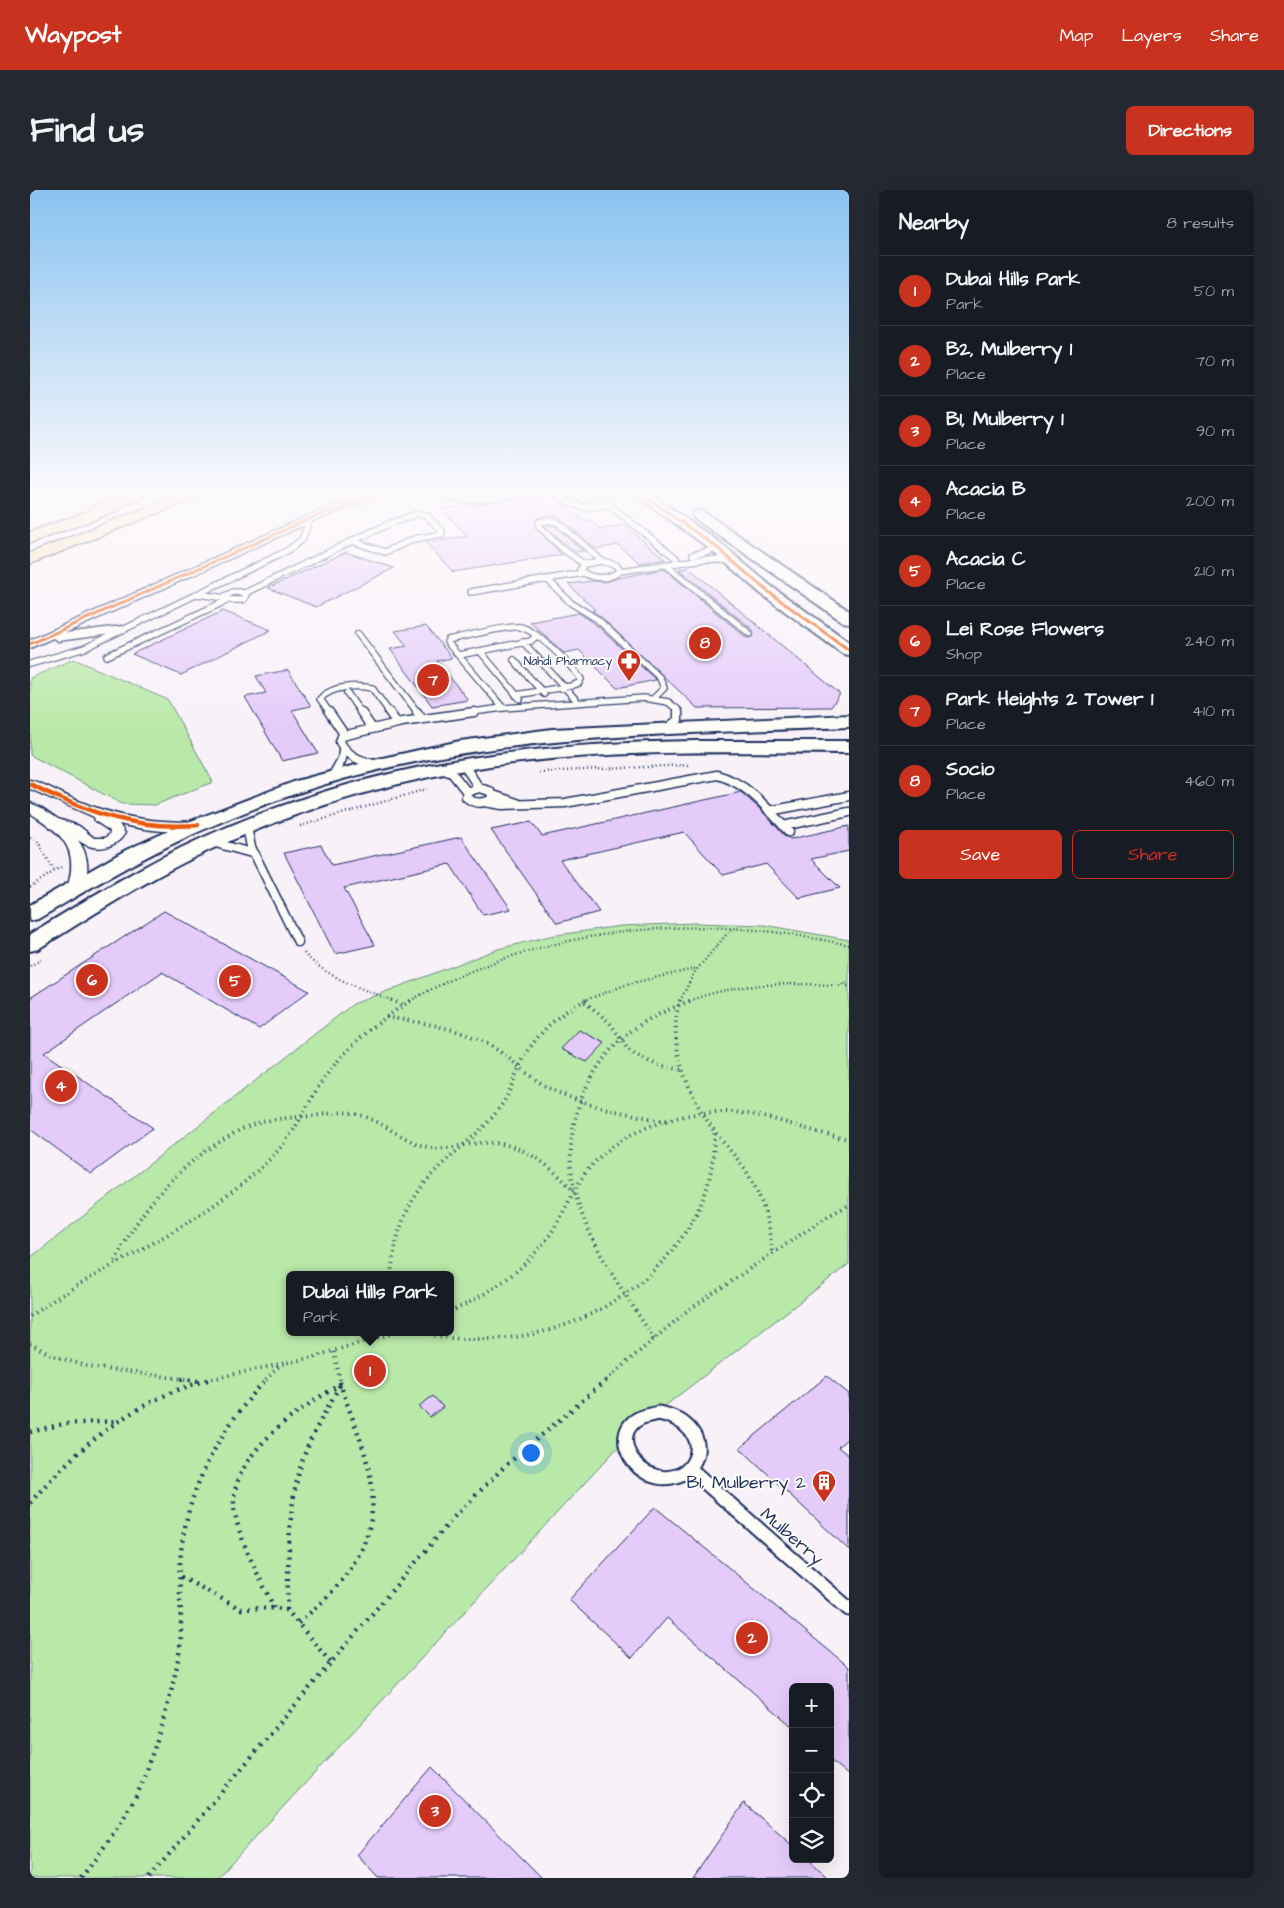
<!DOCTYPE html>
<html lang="en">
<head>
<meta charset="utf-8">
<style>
  :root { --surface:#171b24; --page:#242831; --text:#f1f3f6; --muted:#9ea1a6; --line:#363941; --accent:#c8321e }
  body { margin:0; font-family:"Architects Daughter",sans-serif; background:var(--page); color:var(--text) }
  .controls { position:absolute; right:15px; bottom:15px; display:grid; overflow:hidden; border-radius:8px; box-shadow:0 5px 20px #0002 }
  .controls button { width:45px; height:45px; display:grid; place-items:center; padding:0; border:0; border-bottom:1px solid var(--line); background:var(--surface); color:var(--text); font:25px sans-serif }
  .you { position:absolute; left:500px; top:1262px; width:18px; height:18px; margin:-12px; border:4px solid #fff; border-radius:50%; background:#1a73e8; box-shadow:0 0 0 8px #1a73e833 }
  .badge { display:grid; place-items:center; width:32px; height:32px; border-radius:50%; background:var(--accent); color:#fff; font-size:16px; font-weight:700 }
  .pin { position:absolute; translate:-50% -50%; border:2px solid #fff; box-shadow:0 1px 5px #0006 }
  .popup { position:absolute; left:256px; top:1081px; width:168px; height:65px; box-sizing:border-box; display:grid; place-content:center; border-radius:8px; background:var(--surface); filter:drop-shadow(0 1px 4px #0005); font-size:16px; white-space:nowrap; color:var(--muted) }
  .popup b { font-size:19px; color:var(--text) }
  .popup::after { content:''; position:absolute; left:50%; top:100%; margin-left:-10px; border:10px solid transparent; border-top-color:var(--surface) }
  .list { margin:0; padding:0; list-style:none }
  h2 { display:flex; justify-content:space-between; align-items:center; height:65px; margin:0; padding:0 20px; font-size:21px }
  h2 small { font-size:16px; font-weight:400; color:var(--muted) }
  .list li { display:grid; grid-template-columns:32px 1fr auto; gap:15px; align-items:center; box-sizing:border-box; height:70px; padding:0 20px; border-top:1px solid var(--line) }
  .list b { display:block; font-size:19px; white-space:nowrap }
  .list p { margin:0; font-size:16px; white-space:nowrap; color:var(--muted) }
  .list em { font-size:16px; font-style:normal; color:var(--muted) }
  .actions { display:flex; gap:10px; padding:15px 20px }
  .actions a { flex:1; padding:11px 0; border:1px solid var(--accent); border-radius:8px; text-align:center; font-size:18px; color:var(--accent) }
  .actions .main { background:var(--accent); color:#fff }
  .icon { flex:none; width:28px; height:28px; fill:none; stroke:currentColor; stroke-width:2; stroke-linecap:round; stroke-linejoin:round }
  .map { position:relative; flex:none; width:819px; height:1688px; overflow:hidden; border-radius:8px }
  header { display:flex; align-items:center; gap:30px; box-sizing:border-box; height:70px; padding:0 25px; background:var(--accent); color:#fff }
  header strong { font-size:24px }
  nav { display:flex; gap:28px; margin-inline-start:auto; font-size:18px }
  .intro { display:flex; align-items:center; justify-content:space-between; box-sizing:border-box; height:120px; padding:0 30px }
  h1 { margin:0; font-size:35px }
  .button { padding:12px 22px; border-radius:8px; background:var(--accent); color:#fff; font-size:18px; font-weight:700 }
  main { display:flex; gap:30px; padding:0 30px }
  aside { flex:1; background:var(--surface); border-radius:8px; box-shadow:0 5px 20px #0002 }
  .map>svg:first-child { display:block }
  .green { fill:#b9e9a8; stroke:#6a8c83; fill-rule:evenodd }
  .building { fill:#e5cbfa; stroke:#1b2f5e }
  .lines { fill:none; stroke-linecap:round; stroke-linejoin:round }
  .lane-far2-casing { stroke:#1b2f5e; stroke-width:8 }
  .lane-far1-casing { stroke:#1b2f5e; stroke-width:11 }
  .lane-casing { stroke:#1b2f5e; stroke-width:17 }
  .street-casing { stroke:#1b2f5e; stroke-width:3 }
  .secondary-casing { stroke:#1b2f5e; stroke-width:4 }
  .highway-casing { stroke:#1b2f5e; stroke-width:3 }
  .path-far2 { stroke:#1b2f5e; stroke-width:2.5; stroke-dasharray:1 3; stroke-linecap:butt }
  .path-far1 { stroke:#1b2f5e; stroke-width:4; stroke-dasharray:1 4.5; stroke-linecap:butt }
  .path { stroke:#1b2f5e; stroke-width:4.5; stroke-dasharray:2 5.5; stroke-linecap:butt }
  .lane-far2 { stroke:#fdfcf7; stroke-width:5.5 }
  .lane-far1 { stroke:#fdfcf7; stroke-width:8 }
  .lane { stroke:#fdfcf7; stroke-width:13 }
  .street { fill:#fdfcf7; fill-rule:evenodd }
  .secondary { fill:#fdfcf7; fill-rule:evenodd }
  .highway { fill:#faddab; fill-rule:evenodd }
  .cycleway-far1-casing { stroke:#fdfcf7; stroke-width:5 }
  .cycleway-casing { stroke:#fdfcf7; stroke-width:7 }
  .cycleway-far1 { stroke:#e8590c; stroke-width:3 }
  .cycleway { stroke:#e8590c; stroke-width:4.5 }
  .labels { text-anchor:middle; stroke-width:4; stroke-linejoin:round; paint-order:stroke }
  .far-poi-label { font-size:12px; fill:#1b2f5e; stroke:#fdfcf7; text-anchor:end }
  .near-poi-label { font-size:18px; fill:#1b2f5e; stroke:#fdfcf7; text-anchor:end }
  .near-street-label { font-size:18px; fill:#1b2f5e; stroke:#fdfcf7 }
</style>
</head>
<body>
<header>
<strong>Waypost</strong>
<nav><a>Map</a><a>Layers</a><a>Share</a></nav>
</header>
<div class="intro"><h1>Find us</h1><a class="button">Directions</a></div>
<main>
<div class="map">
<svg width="819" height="1688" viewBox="0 0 819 1688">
  <rect width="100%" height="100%" fill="#f8f2f8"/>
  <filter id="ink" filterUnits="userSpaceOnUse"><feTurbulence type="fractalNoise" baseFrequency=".02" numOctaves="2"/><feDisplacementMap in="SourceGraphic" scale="10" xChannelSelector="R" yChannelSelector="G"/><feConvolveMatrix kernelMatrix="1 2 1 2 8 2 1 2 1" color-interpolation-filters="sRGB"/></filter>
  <g filter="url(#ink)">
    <path class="green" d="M 44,469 L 138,510 L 183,592 L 125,615 L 92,614 L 0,565 L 0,488 Z
      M 665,733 L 734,735 L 819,750 L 819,1074 L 605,1239 L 187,1688 L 0,1688 L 0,1068 L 323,814 L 468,759 L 520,746 L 591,736 ZM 260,1085 L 420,1085 L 420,1142 L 260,1142 Z"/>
    <path class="building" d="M 522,305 L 554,331 L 560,330 L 571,339 L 594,335 L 635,369 L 610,373 L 588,355 L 566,359 L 530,328 L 521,325 L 507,328 L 505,337 L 532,365 L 423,382 L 396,353 L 438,346 L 411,319 Z
      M 520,335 L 525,336 L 553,361 L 546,362 L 537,356 L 515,336 Z
      M 316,362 L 364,378 L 286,417 L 238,398 Z
      M 659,378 L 810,504 L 801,517 L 667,518 L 570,426 L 562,421 L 565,420 L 538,394 L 562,391 L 576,392 L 588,388 L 634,379 L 717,448 L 723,447 L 723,440 L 649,379 Z
      M 193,421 L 241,440 L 151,485 L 102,464 Z
      M 549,423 L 564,433 L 626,490 L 587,498 L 549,460 L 534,463 L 500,432 Z
      M 396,436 L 422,468 L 407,471 L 438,510 L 402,516 L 360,459 L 377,456 L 365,441 Z
      M 258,480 L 281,516 L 262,520 L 288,563 L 252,571 L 215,507 L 236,503 L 226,486 Z
      M 711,602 L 731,620 L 755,646 L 761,649 L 819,636 L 819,661 L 781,669 L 810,698 L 769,708 L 736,674 L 693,685 L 654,642 L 530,670 L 569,722 L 527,733 L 461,640 L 501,632 L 512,646 Z
      M 431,647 L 481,719 L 453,725 L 420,674 L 314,698 L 345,755 L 305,764 L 254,663 L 291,655 L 302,675 Z
      M 134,721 L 279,801 L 229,839 L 132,782 L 14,863 L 123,938 L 61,984 L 0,939 L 0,808 Z
      M 549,840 L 575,853 L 557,872 L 531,859 Z
      M 797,1186 L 819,1204 L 819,1247 L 808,1257 L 819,1266 L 819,1360 L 710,1258 Z
      M 403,1206 L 413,1217 L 400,1227 L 389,1216 Z
      M 625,1317 L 819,1477 L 819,1586 L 800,1570 L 800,1497 L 763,1497 L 763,1537 L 637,1428 L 602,1468 L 539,1410 Z
      M 402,1577 L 512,1688 L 348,1688 L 327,1665 Z
      M 714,1613 L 763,1656 L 763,1669 L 778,1669 L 799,1688 L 663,1688 Z"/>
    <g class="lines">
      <g class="lane-far2-casing">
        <path id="lane-far2" d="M 408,304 C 432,315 463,307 488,304
          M 527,304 C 546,319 554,319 577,315
          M 555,304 L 569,316
          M 565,304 L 646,368
          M 387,324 L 396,325 L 412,341 L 412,344 L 384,349 L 355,362 L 322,351 L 359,334 Z
          M 663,365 L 679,361 L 685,356
          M 572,371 L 586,375 L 590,381 C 578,390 562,390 550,380 L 554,374 Z
          M 554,374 L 534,360 L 509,336 L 509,332 L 520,330 L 527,332 L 572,371
          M 635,374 L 720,444
          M 590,381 L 675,369 L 703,371
          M 517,389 L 541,413 L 567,429 L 630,488 L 634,498 L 624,508
          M 203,402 L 211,402 L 216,405 L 213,410 L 198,410 L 195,406 Z
          M 441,402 L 553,383
          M 215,403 L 322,351
          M 168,404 L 195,408
          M 328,444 L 388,523
          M 493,452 L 547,511
          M 450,461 L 490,509
          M 429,465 L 501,451 L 506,446
          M 77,466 L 198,410
          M 484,470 L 514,504
          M 0,474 L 55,458 L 255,362 L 272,350 L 280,328
          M 317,503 L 331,523
          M 473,518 L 417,452 L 418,450 C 431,447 481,435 490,437 C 507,440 541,475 551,489 L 549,493 L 541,496 L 486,505
          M 300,523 L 290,509 C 301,496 326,495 342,498 L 360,523
          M 435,523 L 473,518 L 614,508 L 638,512 L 647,519 L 648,523"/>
      </g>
      <g class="lane-far1-casing">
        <path id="lane-far1" d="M 299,522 L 314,544
          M 331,522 L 342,538
          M 359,522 L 367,533
          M 387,522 L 392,529
          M 636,539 L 648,530 L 648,522
          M 347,575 C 331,571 318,567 310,552 L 312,546 L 372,532 L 444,522
          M 434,575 L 449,598
          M 411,579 L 422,583 L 437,602
          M 302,587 L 312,569 L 313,560
          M 449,598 L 460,601 L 463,608 C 454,614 445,615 436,607 L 437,602 Z
          M 463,605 L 487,613
          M 454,612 L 472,615 L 535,613 L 687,585 C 718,593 738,619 759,642
          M 739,621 L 819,606
          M 753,636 L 819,622
          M 217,637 L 221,657 L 268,752
          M 182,652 L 225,664"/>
      </g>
      <g class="lane-casing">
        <path id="lane" d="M 628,1223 C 651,1226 678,1247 663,1273 C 659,1280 653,1284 646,1286 C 608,1298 576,1244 610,1228 C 615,1226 622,1225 628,1223 Z
          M 660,1279 L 819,1419"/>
      </g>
      <g class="street-casing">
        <path id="street" d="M 343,304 L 358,304 L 290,328 L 35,443 L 92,436 L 98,440 L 96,442 L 28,451 L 23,448 L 0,458 L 0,450 L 282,324 Z
          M 0,590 C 16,594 31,604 46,610 C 86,627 125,634 168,631 L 173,632 L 175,635 L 173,638 C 146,645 116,640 89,634 L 95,643 C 85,660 63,662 48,650 C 59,665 61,685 50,701 L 40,701 L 37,698 C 50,659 32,643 0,623 L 0,613 L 12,618 L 28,629 L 49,636 L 64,648 L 75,648 L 79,645 L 80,641 L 65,631 L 64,627 L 0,599 Z"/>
      </g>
      <g class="secondary-casing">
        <path id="secondary" d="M 605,304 L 621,304 L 690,353 L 742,397 L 819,452 L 819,465 L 813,464 L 730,403 L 680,359 Z
          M 669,321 L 674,322 L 819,421 L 819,433 L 813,432 L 664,328 L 662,325 L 664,322 Z
          M 819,525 L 819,537 C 638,545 454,543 280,599 C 224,617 163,642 111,670 C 76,688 42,709 8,729 L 0,731 L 0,715 L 96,660 L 161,631 L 266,591 L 348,569 L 430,551 L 522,539 Z
          M 666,551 L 819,551 L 819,563 C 699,562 579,559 460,576 C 366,590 273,618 186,657 C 124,685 66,723 8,759 L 0,761 L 0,744 C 56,710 112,675 172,648 C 263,607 363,578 462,565 C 529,556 597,552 666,551 Z"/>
      </g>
      <g class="highway-casing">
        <path id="highway" d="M 95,304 L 117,304 L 114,307 L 91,316 L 90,320 L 0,353 L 0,342 L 59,321 L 60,317 Z
          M 150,304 L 171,304 L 168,307 L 0,374 L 0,363 Z"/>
      </g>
      <path class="path-far2" d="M 509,582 L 658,575
        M 270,636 L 397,599
        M 0,648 L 8,652 L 25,682
        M 0,697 L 31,677
        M 274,763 C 296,788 333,799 364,811
        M 0,776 L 12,769
        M 812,794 L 819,792
        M 380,811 C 482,752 609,729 725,740 C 757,743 788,749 819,755
        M 553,811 L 598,794 L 668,778
        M 650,811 L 664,783 L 701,739
        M 659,811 C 709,791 766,793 819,796"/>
      <path class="path-far1" d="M 361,810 L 373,815
        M 650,810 C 636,855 659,906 685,942 C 696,957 709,969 718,984 C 733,1009 740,1035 742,1064
        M 555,812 L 580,833 L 597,858 L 605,865 L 627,875 L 653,880
        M 356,827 C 391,833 428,837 459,855 C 483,868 500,890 525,901 C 560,917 598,924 636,931
        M 85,1071 C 109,1022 142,982 188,953 C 200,946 211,938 225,934 C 243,928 262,928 281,926 C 294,925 308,921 322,923 C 351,928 373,953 402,958 C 418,960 434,954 450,953 C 491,950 518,974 544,1001
        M 361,1085 C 366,1033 382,1000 421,966 C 438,951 457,936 470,917 C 479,906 482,893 488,880 C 502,848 525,825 556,810
        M 420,1122 C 454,1106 487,1086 511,1056 C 530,1035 538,1008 554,985 C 585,941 649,920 701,922 C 742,924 779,943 819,949
        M 0,1126 C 72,1075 157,1043 224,984 C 235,974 246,964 255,952 C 270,933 279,910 293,890 C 316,857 348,831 382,810
        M 394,1142 C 414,1150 437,1149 458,1149 C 547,1148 638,1093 673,1009 C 682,987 683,965 685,942
        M 624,1149 C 595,1103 559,1056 545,1002 C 530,943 555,874 604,839 C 622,826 642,818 662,810
        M 0,1154 L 27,1167 L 60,1177 L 161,1190
        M 304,1162 L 310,1190
        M 177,1190 L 279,1168 L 367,1142
        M 236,1190 L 250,1175
        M 576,1190 L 657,1121 L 798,1026 L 819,1015"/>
      <path class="path" d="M 151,1189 L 169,1191
        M 0,1242 L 33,1234 L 86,1231
        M 0,1313 C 49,1255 107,1208 182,1189
        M 151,1387 L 211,1419 L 246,1418 L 257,1420 L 301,1473
        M 244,1418 C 231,1389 206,1346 204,1315 C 201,1263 272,1217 311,1194
        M 257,1420 C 259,1374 257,1327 269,1282 C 277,1251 295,1223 310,1195
        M 268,1433 C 320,1391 357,1342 337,1272 C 330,1244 317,1217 309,1189
        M 51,1688 C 73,1659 95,1629 111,1596 C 115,1586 117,1576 121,1567 C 133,1534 143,1499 149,1464 C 154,1434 148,1404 150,1374 C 154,1303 189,1239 237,1189
        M 119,1688 L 424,1327 L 474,1277 L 578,1189"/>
      <use href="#lane-far2" class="lane-far2"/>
      <use href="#lane-far1" class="lane-far1"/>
      <use href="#lane" class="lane"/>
      <use href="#street" class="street"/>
      <use href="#secondary" class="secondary"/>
      <use href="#highway" class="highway"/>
      <g class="cycleway-far1-casing">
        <path id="cycleway-far1" d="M 612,304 L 685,356 L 736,400 L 819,460
          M 0,454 L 286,326 L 353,304"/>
      </g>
      <g class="cycleway-casing">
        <path id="cycleway" d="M 0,594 C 56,622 104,640 168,635"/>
      </g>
      <use href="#cycleway-far1" class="cycleway-far1"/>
      <use href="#cycleway" class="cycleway"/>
    </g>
  </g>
  <linearGradient id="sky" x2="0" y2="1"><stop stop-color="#89c3f0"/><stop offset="0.56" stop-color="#fcf9fc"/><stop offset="1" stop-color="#fcf9fc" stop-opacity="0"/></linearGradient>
  <rect width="819" height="540" fill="url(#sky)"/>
  <defs>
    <g id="pharmacy-pin" transform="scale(1.25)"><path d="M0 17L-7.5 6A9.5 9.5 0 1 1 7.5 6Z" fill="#c8321e" stroke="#fdfcf7"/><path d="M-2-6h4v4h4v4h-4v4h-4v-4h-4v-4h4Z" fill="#fff"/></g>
    <g id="building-pin" transform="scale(1.25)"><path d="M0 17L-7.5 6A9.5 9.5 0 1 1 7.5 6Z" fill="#c8321e" stroke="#fdfcf7"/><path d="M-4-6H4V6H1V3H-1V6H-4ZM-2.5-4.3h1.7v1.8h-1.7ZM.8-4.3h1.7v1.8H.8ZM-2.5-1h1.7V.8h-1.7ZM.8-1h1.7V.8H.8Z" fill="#fff"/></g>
  </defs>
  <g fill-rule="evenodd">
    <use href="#pharmacy-pin" x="599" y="471"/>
    <use href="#building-pin" x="794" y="1292"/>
  </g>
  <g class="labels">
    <g class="far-poi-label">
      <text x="582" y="475">Nahdi Pharmacy</text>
    </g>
    <g class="near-poi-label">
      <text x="776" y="1298">B1, Mulberry 2</text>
    </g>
    <g class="near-street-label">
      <text transform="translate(762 1346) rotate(41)" y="6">Mulberry</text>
    </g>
  </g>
</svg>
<div class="controls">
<button>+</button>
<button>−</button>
<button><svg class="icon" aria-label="locate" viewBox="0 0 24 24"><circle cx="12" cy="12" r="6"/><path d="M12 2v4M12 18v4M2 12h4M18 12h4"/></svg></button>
<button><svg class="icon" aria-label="layers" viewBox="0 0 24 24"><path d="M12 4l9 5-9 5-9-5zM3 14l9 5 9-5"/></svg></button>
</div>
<div class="you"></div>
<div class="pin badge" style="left:340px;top:1181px">1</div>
<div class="popup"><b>Dubai Hills Park</b>Park</div>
<div class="pin badge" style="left:722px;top:1448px">2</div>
<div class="pin badge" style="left:405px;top:1621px">3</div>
<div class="pin badge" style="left:31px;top:896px">4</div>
<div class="pin badge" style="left:205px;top:791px">5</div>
<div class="pin badge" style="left:62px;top:790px">6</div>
<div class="pin badge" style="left:403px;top:490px">7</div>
<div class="pin badge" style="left:675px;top:453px">8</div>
</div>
<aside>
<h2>Nearby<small>8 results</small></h2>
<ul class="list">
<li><span class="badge">1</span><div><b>Dubai Hills Park</b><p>Park</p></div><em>50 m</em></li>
<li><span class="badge">2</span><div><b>B2, Mulberry 1</b><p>Place</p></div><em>70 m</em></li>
<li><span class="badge">3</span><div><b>B1, Mulberry 1</b><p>Place</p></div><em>90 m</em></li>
<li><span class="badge">4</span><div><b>Acacia B</b><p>Place</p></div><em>200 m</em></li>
<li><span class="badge">5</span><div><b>Acacia C</b><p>Place</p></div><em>210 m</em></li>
<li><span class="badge">6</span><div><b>Lei Rose Flowers</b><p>Shop</p></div><em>240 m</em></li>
<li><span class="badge">7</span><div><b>Park Heights 2 Tower 1</b><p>Place</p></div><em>410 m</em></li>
<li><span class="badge">8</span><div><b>Socio</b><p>Place</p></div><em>460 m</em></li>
</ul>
<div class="actions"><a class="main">Save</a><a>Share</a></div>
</aside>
</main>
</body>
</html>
